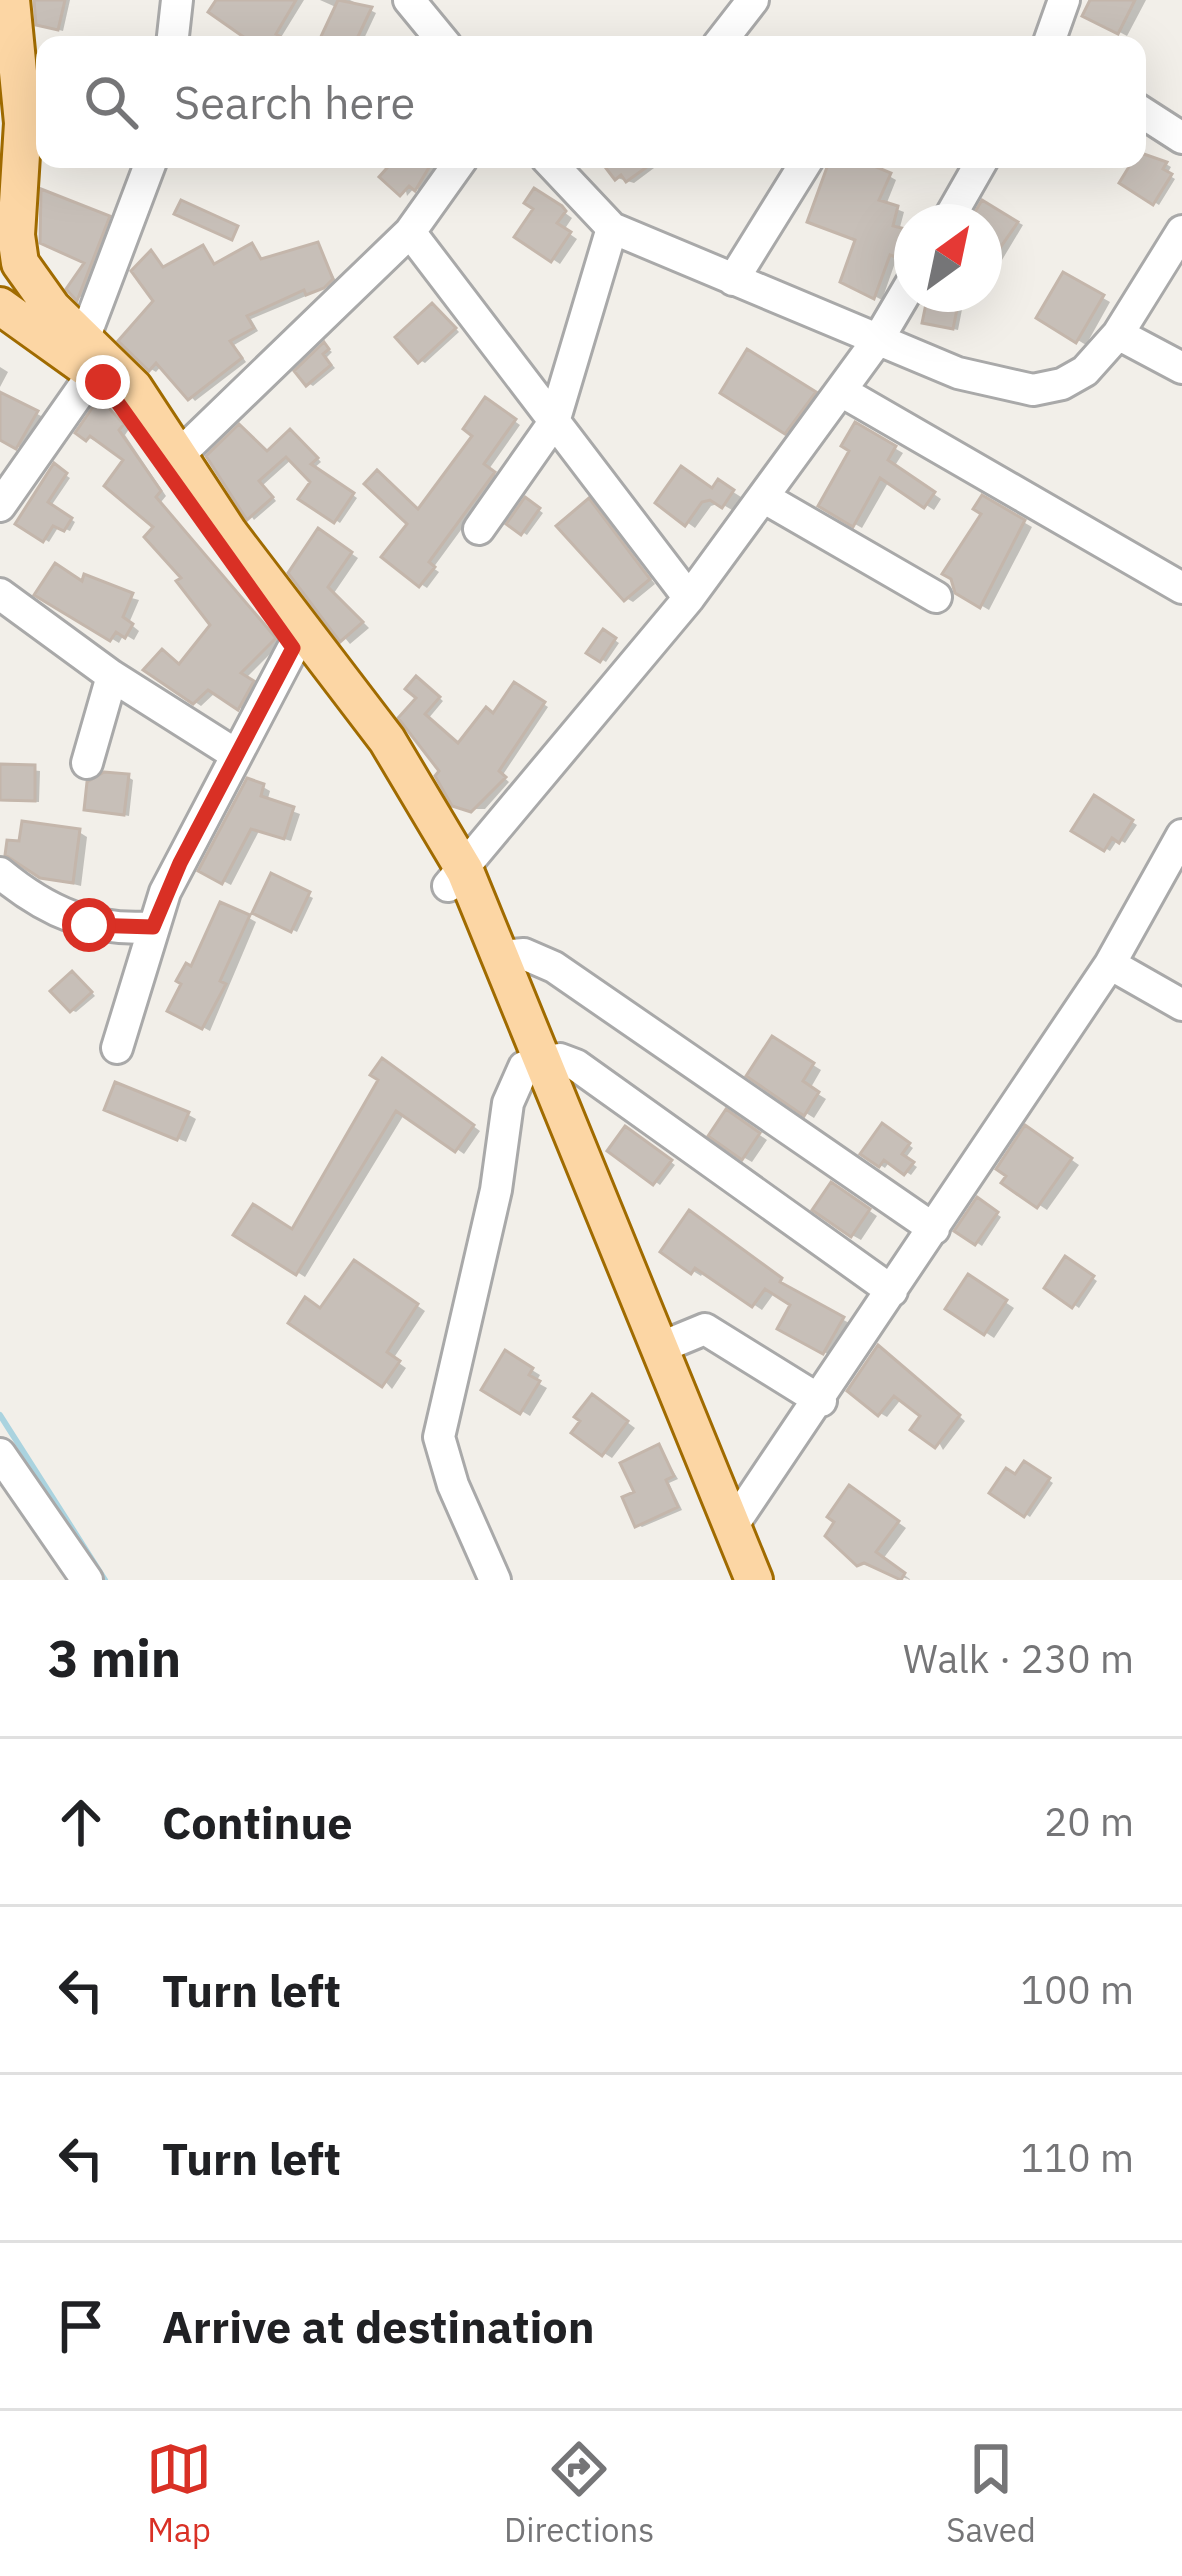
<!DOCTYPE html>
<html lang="en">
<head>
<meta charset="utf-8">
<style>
  :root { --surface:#fff; --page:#f2f2f2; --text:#202124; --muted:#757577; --line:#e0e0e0; --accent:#d93025 }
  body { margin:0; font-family:"IBM Plex Sans",sans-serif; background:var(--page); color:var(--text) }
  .compass { position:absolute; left:894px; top:204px; width:108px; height:108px; border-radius:50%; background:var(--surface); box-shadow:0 12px 48px #0002; rotate:33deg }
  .stop { position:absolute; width:36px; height:36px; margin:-27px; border:9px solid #d93025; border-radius:50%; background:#fff }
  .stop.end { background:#d93025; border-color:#fff; box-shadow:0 3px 12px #0008 }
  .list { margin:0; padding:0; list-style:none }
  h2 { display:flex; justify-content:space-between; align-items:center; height:156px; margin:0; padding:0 48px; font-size:51px }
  h2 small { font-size:39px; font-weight:400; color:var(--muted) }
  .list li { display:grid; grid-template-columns:78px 1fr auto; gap:36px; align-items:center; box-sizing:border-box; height:168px; padding:0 48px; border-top:3px solid var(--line) }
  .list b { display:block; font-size:45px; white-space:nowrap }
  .list em { font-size:39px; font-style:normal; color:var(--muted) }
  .icon { flex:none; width:66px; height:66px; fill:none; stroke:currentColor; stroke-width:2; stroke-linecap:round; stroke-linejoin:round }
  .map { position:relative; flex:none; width:1182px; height:1580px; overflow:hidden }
  .search { position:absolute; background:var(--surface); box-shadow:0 12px 48px #0002; left:36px; right:36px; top:36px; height:132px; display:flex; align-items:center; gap:30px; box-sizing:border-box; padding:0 42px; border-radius:24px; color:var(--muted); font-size:45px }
  .sheet { height:828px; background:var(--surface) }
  nav { display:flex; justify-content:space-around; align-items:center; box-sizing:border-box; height:168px; border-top:3px solid var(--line); background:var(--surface); font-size:33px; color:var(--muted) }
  nav a { display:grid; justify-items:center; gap:6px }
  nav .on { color:var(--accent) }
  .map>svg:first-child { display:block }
  .shadow { fill:#0003 }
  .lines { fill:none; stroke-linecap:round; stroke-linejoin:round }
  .stream { stroke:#aad3df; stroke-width:6 }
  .building { fill:#c7bfb8; stroke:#c4b6ab; stroke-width:3 }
  .minor-casing { stroke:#a9a9a9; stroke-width:36 }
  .major-casing { stroke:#a06b00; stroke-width:42 }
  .minor { stroke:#fff; stroke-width:30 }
  .major { stroke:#fcd6a4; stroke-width:36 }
  .route { stroke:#d93025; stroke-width:15 }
</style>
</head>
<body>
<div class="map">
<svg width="1182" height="1580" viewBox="0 0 1182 1580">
  <rect width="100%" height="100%" fill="#f2efe9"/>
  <path class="shadow" d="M 36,0 L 70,0 L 63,31 L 44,26 Z
    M 220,0 L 304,0 L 280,39 L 289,45 L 251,45 L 254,40 Z
    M 320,0 L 350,0 L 376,13 L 361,45 L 330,45 L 338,8 Z
    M 1094,0 L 1146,0 L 1127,36 L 1086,14 Z
    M 1154,157 L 1171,167 L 1167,174 L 1175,179 L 1159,205 L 1123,182 Z
    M 399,159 L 446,159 L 421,191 L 415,187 L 407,196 Z
    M 608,159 L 666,159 L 634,183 L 617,178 Z
    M 828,159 L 884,159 L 882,172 L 896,180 L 886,205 L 904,212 L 899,231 L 912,235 L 912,250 L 909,261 L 897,257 L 882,300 L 844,280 L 859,240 Z
    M 543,197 L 572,218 L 564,230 L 577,239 L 560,264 L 518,236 Z
    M 983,204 L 1023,225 L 999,265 L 984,257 L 984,222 L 971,222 Z
    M 108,218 L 115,222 L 85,301 L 70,288 L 87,263 L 46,247 L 42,234 Z
    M 317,245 L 337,283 L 251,319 L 258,331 L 234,345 L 246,362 L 195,401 L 162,365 L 156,372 L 151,369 L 122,341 L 157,302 L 134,270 L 151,254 L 165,269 L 203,248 L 217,266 L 252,247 L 264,261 Z
    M 1064,276 L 1110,302 L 1086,345 L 1040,317 Z
    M 930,294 L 965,294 L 958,330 L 930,324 Z
    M 438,310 L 459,332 L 425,363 L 420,360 Z
    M 324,346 L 332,352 L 326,358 L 335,368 L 313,386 L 308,383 Z
    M 748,353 L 822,399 L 795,436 L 724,392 Z
    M 0,367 L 8,372 L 0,387 Z
    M 0,395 L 43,417 L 25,450 L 0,437 Z
    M 486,401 L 520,425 L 489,469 L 499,478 L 433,568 L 439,572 L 427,588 L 421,584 L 411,524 L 476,435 Z
    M 106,406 L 129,429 L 125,435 L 166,496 L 161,502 L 281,643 L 246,678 L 259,687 L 246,711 L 216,692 L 201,706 L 148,670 L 180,666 L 214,625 L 158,527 L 118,498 L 127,459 L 79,432 Z
    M 856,426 L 903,453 L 894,467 L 941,499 L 934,510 L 889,481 L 862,528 L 822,505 L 853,450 Z
    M 296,435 L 321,462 L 314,468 L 357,498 L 340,523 L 303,498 L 314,482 L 292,459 L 263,485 L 276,501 L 254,520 L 210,457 L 268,454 Z
    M 55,468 L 70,478 L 51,506 L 75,522 L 70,531 L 59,526 L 49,542 L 19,523 Z
    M 719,483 L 741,497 L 732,510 L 720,503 L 711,506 L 695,528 L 659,502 L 713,491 Z
    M 983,499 L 1032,527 L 989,610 L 957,591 L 985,513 Z
    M 526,501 L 543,513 L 527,535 L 510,524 Z
    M 589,502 L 655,584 L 633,602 L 626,598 Z
    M 319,532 L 358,558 L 334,593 L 369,628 L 350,644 L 291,573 Z
    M 83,585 L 139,600 L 129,623 L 139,631 L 134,640 L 124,634 L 119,643 L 38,594 Z
    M 604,633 L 619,643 L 606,662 L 590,652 Z
    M 422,683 L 443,701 L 428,719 L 460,746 L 495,717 L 515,686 L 548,707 L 502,776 L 509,782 L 485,809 L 460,809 L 438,776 L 442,771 L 420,698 Z
    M 0,767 L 40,771 L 39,802 L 0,801 Z
    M 128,777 L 133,780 L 129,816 L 87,808 Z
    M 263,787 L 270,791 L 267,802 L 300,814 L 291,841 L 259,831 L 231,885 L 202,870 Z
    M 1095,799 L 1137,825 L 1125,843 L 1118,839 L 1110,851 L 1076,830 Z
    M 79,832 L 87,837 L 81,886 L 42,876 Z
    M 272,878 L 313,898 L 297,932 L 256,911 Z
    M 249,918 L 256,922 L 210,1031 L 171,1010 L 193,970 Z
    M 78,977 L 95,996 L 76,1012 L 71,1010 Z
    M 773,1040 L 821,1070 L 810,1089 L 826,1099 L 814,1118 L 806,1113 Z
    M 390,1066 L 480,1131 L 464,1154 L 405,1113 L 305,1277 L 237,1234 L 293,1233 Z
    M 116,1113 L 187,1114 L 196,1119 L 186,1142 Z
    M 735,1118 L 767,1140 L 752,1162 L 743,1157 Z
    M 883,1127 L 913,1148 L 905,1159 L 917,1167 L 911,1175 L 890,1161 L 885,1168 L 864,1154 Z
    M 626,1130 L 675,1165 L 660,1185 L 611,1150 Z
    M 1035,1134 L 1079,1165 L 1047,1210 L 1005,1182 Z
    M 840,1191 L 877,1216 L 861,1240 L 852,1235 Z
    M 978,1201 L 1001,1217 L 982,1246 L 958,1230 Z
    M 696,1219 L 786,1289 L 851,1324 L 833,1357 L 781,1328 L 794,1304 L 775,1292 L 762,1310 L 704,1271 L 701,1276 L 693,1271 Z
    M 1066,1260 L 1097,1281 L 1079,1308 L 1048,1287 Z
    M 363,1268 L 425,1311 L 393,1359 L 406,1368 L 392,1389 L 322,1311 Z
    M 969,1278 L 1014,1308 L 994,1338 L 949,1308 Z
    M 885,1353 L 965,1421 L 943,1450 L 925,1416 L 902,1398 L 887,1417 L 880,1413 Z
    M 506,1354 L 540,1375 L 536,1382 L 547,1388 L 530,1416 L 485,1389 Z
    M 601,1403 L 635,1428 L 612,1458 L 604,1453 Z
    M 659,1448 L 678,1479 L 669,1483 L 682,1510 L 642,1527 L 637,1524 L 638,1493 Z
    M 1025,1465 L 1053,1483 L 1030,1517 L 993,1492 L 1016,1478 Z
    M 858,1494 L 906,1528 L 883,1559 L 911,1580 L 859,1563 Z"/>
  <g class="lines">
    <path class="stream" d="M 0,1415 L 105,1580"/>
  </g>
  <path class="building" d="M 34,0 L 65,0 L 58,30 L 36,25 Z
    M 216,0 L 296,0 L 276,34 L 294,45 L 255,45 L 208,12 Z
    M 338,0 L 372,7 L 354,45 L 317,45 Z
    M 1090,0 L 1135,0 L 1118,34 L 1082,16 Z
    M 1138,152 L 1167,162 L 1163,169 L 1172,174 L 1153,205 L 1119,183 Z
    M 395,159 L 434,159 L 415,191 L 409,186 L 400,196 L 379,177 Z
    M 599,159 L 658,159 L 626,182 L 621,175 L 615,180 Z
    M 830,159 L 879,159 L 876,167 L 891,173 L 879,200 L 898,206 L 893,226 L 910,230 L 902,259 L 890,255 L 874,299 L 840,282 L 855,240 L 807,222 Z
    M 534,188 L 562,206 L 566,211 L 557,223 L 571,232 L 551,262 L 514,237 L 533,209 L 524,203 Z
    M 41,189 L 110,216 L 77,301 L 66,289 L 84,263 L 40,243 Z
    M 181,200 L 238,226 L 232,240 L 174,214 Z
    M 982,200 L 1018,222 L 984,271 L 984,222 L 969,222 Z
    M 318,242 L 333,279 L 324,288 L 306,295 L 304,290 L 247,316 L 254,328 L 230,341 L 242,358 L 188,400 L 156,363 L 149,371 L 118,341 L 153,301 L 131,271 L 151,250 L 163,267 L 203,245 L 214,264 L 252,243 L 261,259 Z
    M 1063,272 L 1104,295 L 1076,343 L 1036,318 Z
    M 928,294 L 960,294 L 953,329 L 922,323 Z
    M 432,303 L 456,328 L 418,363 L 395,337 Z
    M 324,342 L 329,349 L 323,354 L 331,365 L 306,386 L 294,371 Z
    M 747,349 L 816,392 L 785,434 L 720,393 Z
    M 0,392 L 38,411 L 16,449 L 0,440 Z
    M 485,397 L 516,419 L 484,464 L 495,472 L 429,562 L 435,567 L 419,587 L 381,557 L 407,524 L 364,484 L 377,470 L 418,509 L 472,436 L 463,429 Z
    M 99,398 L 124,424 L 119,430 L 161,491 L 156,497 L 276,638 L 241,673 L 254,681 L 238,710 L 208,690 L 193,704 L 143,670 L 162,649 L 179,664 L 210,625 L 176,581 L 181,578 L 144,537 L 153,527 L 104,486 L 123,460 L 90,436 L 86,441 L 75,433 Z
    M 855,422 L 896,446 L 888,460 L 935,492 L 924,508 L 880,478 L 853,527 L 818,506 L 849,451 L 841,446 Z
    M 239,424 L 267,451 L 290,429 L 318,458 L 311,464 L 354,493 L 334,523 L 298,499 L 310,482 L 286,457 L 259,481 L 273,497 L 247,520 L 206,456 Z
    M 54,463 L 67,473 L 48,502 L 72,518 L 64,531 L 53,526 L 43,542 L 15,524 Z
    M 681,466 L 712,488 L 718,479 L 734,490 L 722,508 L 710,500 L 702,502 L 685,526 L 655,503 Z
    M 982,495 L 1025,520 L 980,608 L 955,593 L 951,579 L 942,574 L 981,514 L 973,509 Z
    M 525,497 L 540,508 L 521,535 L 506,524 Z
    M 589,498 L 650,579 L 624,601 L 556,526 Z
    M 318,528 L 352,552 L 328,587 L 363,622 L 340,642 L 288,573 Z
    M 55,563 L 82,581 L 84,574 L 133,593 L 123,617 L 133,624 L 125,638 L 116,632 L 110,641 L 34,595 Z
    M 603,629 L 616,638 L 600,662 L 586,653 Z
    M 416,676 L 440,697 L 425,714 L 458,743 L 486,707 L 493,713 L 514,682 L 545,702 L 499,771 L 506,777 L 471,812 L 452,806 L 435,776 L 439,771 L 398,718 L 416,698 L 405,689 Z
    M 0,764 L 35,765 L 35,801 L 0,800 Z
    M 104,772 L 129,774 L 124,815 L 84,810 L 87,782 Z
    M 247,778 L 264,784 L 261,796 L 294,807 L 284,839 L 251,829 L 222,884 L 198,871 Z
    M 1094,795 L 1133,820 L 1119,843 L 1112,838 L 1104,851 L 1071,831 Z
    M 22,821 L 80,829 L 73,883 L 40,878 L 5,855 L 7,840 L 19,841 Z
    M 271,873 L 310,892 L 291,932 L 252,913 Z
    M 220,902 L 250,915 L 220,981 L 226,984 L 202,1029 L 167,1011 L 181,984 L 176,981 L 186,963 L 191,966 Z
    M 72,971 L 92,992 L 70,1012 L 50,991 Z
    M 772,1036 L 814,1063 L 803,1081 L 819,1092 L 804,1116 L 746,1076 Z
    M 382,1058 L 474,1125 L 455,1152 L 396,1111 L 296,1275 L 233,1235 L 253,1204 L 292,1229 L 378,1080 L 370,1075 Z
    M 115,1082 L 189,1112 L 177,1140 L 104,1110 Z
    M 726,1109 L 760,1133 L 742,1160 L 708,1136 Z
    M 882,1123 L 910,1143 L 902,1154 L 914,1162 L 904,1175 L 884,1160 L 879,1167 L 860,1154 Z
    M 1025,1125 L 1072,1158 L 1037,1208 L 1001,1183 L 1006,1176 L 996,1169 Z
    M 625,1126 L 672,1160 L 653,1185 L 607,1151 Z
    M 831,1182 L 870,1209 L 851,1237 L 812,1210 Z
    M 977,1197 L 998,1212 L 975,1245 L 954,1231 Z
    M 689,1210 L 782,1278 L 780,1282 L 844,1317 L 823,1354 L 777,1329 L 790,1305 L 765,1289 L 752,1307 L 695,1268 L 691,1274 L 660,1252 Z
    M 1065,1256 L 1094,1276 L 1072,1308 L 1044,1288 Z
    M 354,1260 L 418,1304 L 387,1352 L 400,1361 L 382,1387 L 288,1323 L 305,1297 L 320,1308 Z
    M 968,1274 L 1007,1300 L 984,1335 L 945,1309 Z
    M 878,1345 L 960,1415 L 935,1448 L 910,1430 L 920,1416 L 894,1396 L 878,1416 L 847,1391 Z
    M 505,1350 L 533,1368 L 529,1375 L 540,1381 L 520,1414 L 481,1390 Z
    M 592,1394 L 628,1421 L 602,1456 L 571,1433 L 580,1421 L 574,1417 Z
    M 659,1444 L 674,1476 L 666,1480 L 678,1507 L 635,1527 L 622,1497 L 634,1492 L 620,1463 Z
    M 1024,1461 L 1050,1478 L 1024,1517 L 989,1493 L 1006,1468 L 1015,1474 Z
    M 849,1485 L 899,1521 L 876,1552 L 905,1573 L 901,1580 L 864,1563 L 857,1566 L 825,1536 L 834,1522 L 827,1517 Z"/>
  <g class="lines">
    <g class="minor-casing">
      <path id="minor" d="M 409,0 L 446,45
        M 172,45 L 177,0
        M 718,45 L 753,0
        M 1048,45 L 1064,0
        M 1137,109 L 1182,138
        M 547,159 L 612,228 L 958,373 L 1033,390 L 1062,384 L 1085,371 L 1118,334 L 1182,231
        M 947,222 L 983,159
        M 410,232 L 689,598
        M 733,280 L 808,159
        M 1118,334 L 1182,368
        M 84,339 L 152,159
        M 841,391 L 1182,588
        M 178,456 L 410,232 L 462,159
        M 763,497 L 936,597
        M 0,506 L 93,373
        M 479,529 L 554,422 L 612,228
        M 0,594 L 112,676 L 235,754
        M 87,763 L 112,676
        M 0,873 C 47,912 93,932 153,927
        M 448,886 L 689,598 L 879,338 L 912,282
        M 499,956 L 524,954 L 554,967 L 934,1229
        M 1110,964 L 1182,1005
        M 117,1048 L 165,892 L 293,648
        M 659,1348 L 705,1329 L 821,1401
        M 0,1454 L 87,1580
        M 731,1528 L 1110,964 L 1182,835
        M 495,1580 L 453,1485 L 439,1437 L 496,1190 L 508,1103 L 524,1067 L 560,1059 L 576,1065 L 892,1291"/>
    </g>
    <g class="major-casing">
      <path id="major" d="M 11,0 L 23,123 L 16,235 L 20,263 L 52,308 L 134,388 L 229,533 L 387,740 L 465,871 L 754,1580
        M 0,306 L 85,367"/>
    </g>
    <use href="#minor" class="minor"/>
    <use href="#major" class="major"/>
  </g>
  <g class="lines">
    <path class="route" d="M 89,925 L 153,927 L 180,863 L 293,648 L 103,382"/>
  </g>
</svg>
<svg class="compass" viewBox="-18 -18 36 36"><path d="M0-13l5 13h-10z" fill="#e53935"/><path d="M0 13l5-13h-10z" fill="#757577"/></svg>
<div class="stop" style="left:89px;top:925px"></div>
<div class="stop end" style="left:103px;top:382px"></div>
<div class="search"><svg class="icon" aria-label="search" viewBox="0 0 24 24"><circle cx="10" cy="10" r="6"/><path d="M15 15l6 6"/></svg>Search here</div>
</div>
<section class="sheet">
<h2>3 min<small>Walk · 230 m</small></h2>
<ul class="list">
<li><svg class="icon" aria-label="ahead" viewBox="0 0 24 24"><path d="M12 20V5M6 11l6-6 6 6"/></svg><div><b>Continue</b></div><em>20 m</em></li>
<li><svg class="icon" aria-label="left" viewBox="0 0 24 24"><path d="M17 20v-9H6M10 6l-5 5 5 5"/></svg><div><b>Turn left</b></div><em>100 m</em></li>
<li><svg class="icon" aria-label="left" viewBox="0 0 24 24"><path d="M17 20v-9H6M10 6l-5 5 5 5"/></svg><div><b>Turn left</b></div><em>110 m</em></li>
<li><svg class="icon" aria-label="arrive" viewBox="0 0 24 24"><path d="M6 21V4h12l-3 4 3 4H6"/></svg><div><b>Arrive at destination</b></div></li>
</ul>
</section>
<nav>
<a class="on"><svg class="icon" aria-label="map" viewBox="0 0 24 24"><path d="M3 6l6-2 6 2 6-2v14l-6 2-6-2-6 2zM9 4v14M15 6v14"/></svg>Map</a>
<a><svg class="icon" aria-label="directions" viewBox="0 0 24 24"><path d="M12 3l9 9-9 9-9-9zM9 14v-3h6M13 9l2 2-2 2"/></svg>Directions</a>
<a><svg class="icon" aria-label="saved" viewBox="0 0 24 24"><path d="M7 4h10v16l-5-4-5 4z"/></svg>Saved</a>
</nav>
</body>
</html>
